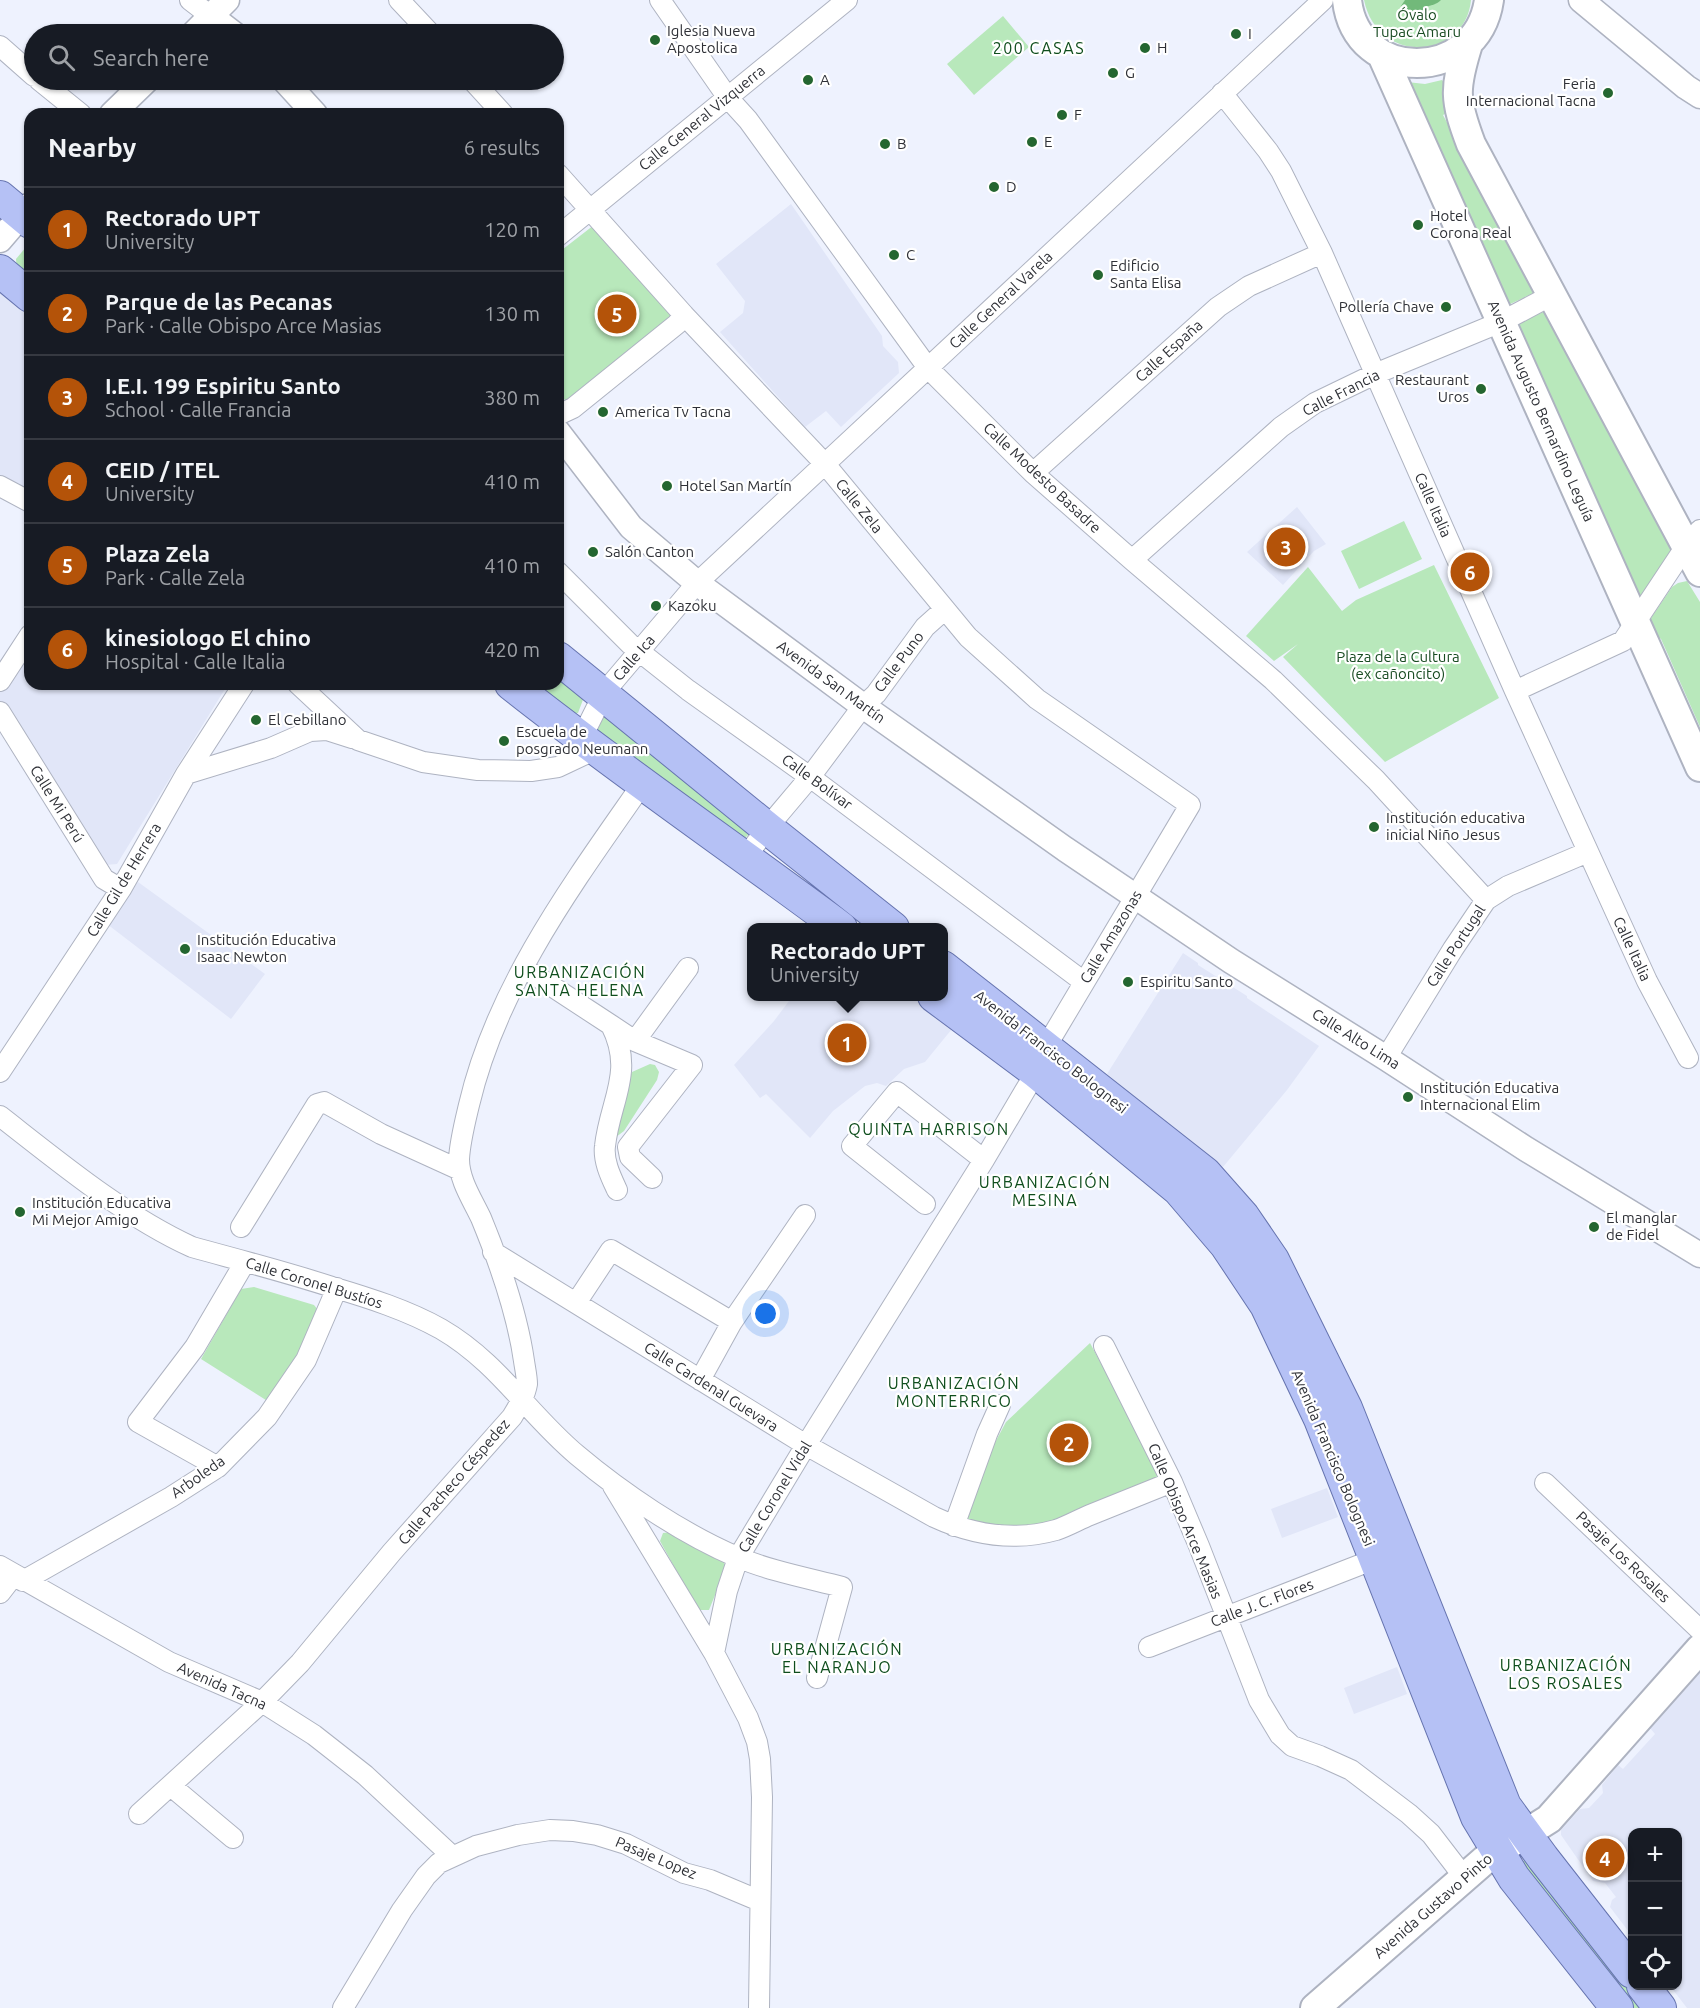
<!DOCTYPE html>
<html lang="en">
<head>
<meta charset="utf-8">
<style>
  :root { --surface:#171b24; --page:#20242c; --text:#f1f3f6; --muted:#9ea1a6; --line:#363941; --accent:#b45309 }
  body { margin:0; font-family:Ubuntu,sans-serif; background:var(--page); color:var(--text) }
  .controls { position:absolute; right:18px; bottom:18px; display:grid; overflow:hidden; border-radius:12px; box-shadow:0 2px 4px #0004 }
  .controls button { width:54px; height:54px; display:grid; place-items:center; padding:0; border:0; border-bottom:2px solid var(--line); background:var(--surface); color:var(--text); font:30px sans-serif }
  .you { position:absolute; left:766px; top:1314px; width:21px; height:21px; margin:-15px; border:4px solid #fff; border-radius:50%; background:#1a73e8; box-shadow:0 0 0 9px #1a73e833 }
  .badge { display:grid; place-items:center; width:39px; height:39px; border-radius:50%; background:var(--accent); color:#fff; font-size:20px; font-weight:700 }
  .pin { position:absolute; translate:-50% -50%; border:3px solid #fff; box-shadow:0 2px 6px #0006 }
  .popup { position:absolute; left:747px; top:923px; width:201px; height:78px; box-sizing:border-box; display:grid; place-content:center; border-radius:12px; background:var(--surface); filter:drop-shadow(0 2px 4px #0005); font-size:20px; white-space:nowrap; color:var(--muted) }
  .popup b { font-size:22px; color:var(--text) }
  .popup::after { content:''; position:absolute; left:50%; top:100%; margin-left:-12px; border:12px solid transparent; border-top-color:var(--surface) }
  .list { margin:0; padding:0; list-style:none }
  h2 { display:flex; justify-content:space-between; align-items:center; height:78px; margin:0; padding:0 24px; font-size:26px }
  h2 small { font-size:20px; font-weight:400; color:var(--muted) }
  .list li { display:grid; grid-template-columns:39px 1fr auto; gap:18px; align-items:center; box-sizing:border-box; height:84px; padding:0 24px; border-top:2px solid var(--line) }
  .list b { display:block; font-size:22px; white-space:nowrap }
  .list p { margin:0; font-size:20px; white-space:nowrap; color:var(--muted) }
  .list em { font-size:20px; font-style:normal; color:var(--muted) }
  .icon { flex:none; width:33px; height:33px; fill:none; stroke:currentColor; stroke-width:2; stroke-linecap:round; stroke-linejoin:round }
  .map { position:relative; flex:none; width:1700px; height:2008px; overflow:hidden }
  .search { position:absolute; background:var(--surface); box-shadow:0 2px 4px #0004; left:24px; top:24px; width:540px; height:66px; display:flex; align-items:center; gap:15px; box-sizing:border-box; padding:0 21px; border-radius:33px; color:var(--muted); font-size:22px }
  .panel { position:absolute; background:var(--surface); box-shadow:0 2px 4px #0004; left:24px; top:108px; width:540px; height:582px; border-radius:18px }
  .map>svg:first-child { display:block }
  .built { fill:#e1e6f8 }
  .green { fill:#b8e8bb }
  .water { fill:#72b97a }
  .lines { fill:none; stroke-linecap:round; stroke-linejoin:round }
  .minor-casing { stroke:#aeb3c1; stroke-width:22 }
  .tertiary-casing { stroke:#aeb3c1; stroke-width:27 }
  .secondary-casing { stroke:#aeb3c1; stroke-width:32 }
  .primary-casing { stroke:#6674af; stroke-width:34 }
  .minor { stroke:#fff; stroke-width:20 }
  .tertiary { stroke:#fff; stroke-width:24 }
  .secondary { stroke:#fff; stroke-width:28 }
  .primary { stroke:#b5c1f5; stroke-width:32 }
  .poi-dot { fill:#246630; stroke:#fff; stroke-width:2 }
  .labels { text-anchor:middle; stroke-width:4.5; stroke-linejoin:round; paint-order:stroke }
  .park-label { font-size:15px; fill:#194b22; stroke:#fff }
  .poi-label { font-size:15px; fill:#2f3137; stroke:#fff; text-anchor:start }
  .street-label { font-size:15px; fill:#2f3137; stroke:#fff }
  .neighbourhood-label { font-size:16px; letter-spacing:1.5px; fill:#0f4e1d; stroke:#fff }
</style>
</head>
<body>
<div class="map">
<svg width="1700" height="2008" viewBox="0 0 1700 2008">
  <rect width="100%" height="100%" fill="#eef2fe"/>
  <path class="built" d="M 791,204 L 882,336 L 883,346 L 898,362 L 899,373 L 841,427 L 826,411 L 805,427 L 720,332 L 743,313 L 745,301 L 716,264 Z
    M 0,271 L 30,296 L 30,486 L 21,498 L 0,486 Z
    M 1297,507 L 1326,544 L 1314,551 L 1283,585 L 1247,552 Z
    M 30,646 L 30,684 L 228,684 L 117,864 L 105,865 L 0,701 L 0,691 Z
    M 138,882 L 265,974 L 231,1019 L 107,924 Z
    M 1183,953 L 1198,963 L 1198,965 L 1247,996 L 1247,998 L 1319,1046 L 1287,1090 L 1223,1167 L 1155,1115 L 1107,1074 Z
    M 792,997 L 918,997 L 956,1024 L 925,1062 L 904,1069 L 886,1086 L 877,1083 L 865,1086 L 833,1111 L 810,1138 L 766,1094 L 760,1098 L 734,1065 L 774,1021 Z
    M 1327,1488 L 1338,1517 L 1282,1538 L 1271,1509 Z
    M 1397,1667 L 1407,1694 L 1354,1714 L 1344,1688 Z
    M 1700,1673 L 1700,2008 L 1687,2008 L 1670,1986 L 1678,1986 L 1678,1832 L 1632,1832 L 1632,1936 L 1610,1907 L 1612,1900 L 1616,1897 L 1605,1883 L 1593,1881 L 1561,1835 L 1561,1830 L 1580,1809 L 1589,1808 L 1603,1793 L 1602,1785 L 1618,1765 L 1623,1769 L 1655,1734 L 1650,1728 Z"/>
  <path class="green" d="M 1364,0 L 1471,0 C 1466,59 1378,67 1364,0 Z
    M 1003,16 L 1029,47 L 974,95 L 947,64 Z
    M 1442,80 L 1445,84 L 1443,101 L 1447,113 L 1443,115 L 1536,292 L 1508,305 L 1407,82 L 1425,84 Z
    M 594,225 L 676,316 L 573,398 L 566,401 L 558,393 L 558,253 Z
    M 30,246 L 30,284 L 17,273 L 16,259 L 26,247 Z
    M 1545,311 L 1673,549 L 1640,597 L 1636,598 L 1518,338 L 1518,324 Z
    M 1404,521 L 1422,559 L 1359,589 L 1341,551 Z
    M 1434,565 L 1499,698 L 1385,762 L 1283,657 L 1298,644 L 1274,661 L 1246,636 L 1308,567 L 1342,611 L 1356,600 Z
    M 1687,581 L 1700,602 L 1700,727 L 1661,639 L 1654,635 L 1649,621 L 1672,587 L 1678,583 Z
    M 558,668 L 584,697 L 578,713 L 561,715 L 522,684 L 558,684 Z
    M 611,716 L 748,824 L 749,834 L 743,840 L 594,729 L 600,718 Z
    M 650,1064 L 655,1065 L 659,1072 L 657,1080 L 624,1131 L 616,1137 L 630,1076 L 632,1072 Z
    M 254,1287 L 314,1305 L 318,1310 L 295,1364 L 269,1402 L 201,1359 L 241,1289 Z
    M 1090,1343 L 1159,1472 L 1155,1481 L 1041,1528 L 1014,1533 L 966,1520 L 984,1463 L 1006,1422 Z
    M 673,1532 L 723,1559 L 726,1568 L 709,1610 L 698,1610 L 660,1541 L 663,1533 Z
    M 1527,1858 L 1651,2008 L 1629,2008 L 1521,1863 Z"/>
  <path class="water" d="M 1405,0 L 1441,0 C 1430,10 1427,0 1418,18 L 1410,19 L 1400,11 L 1401,6 Z"/>
  <g class="lines">
    <g class="minor-casing">
      <path id="minor" d="M 190,0 L 212,17
        M 399,0 L 431,34
        M 660,0 L 728,98 L 748,120 L 928,368 L 1033,473 L 1132,560 L 1273,680 L 1376,780 L 1486,900
        M 0,46 L 34,76
        M 39,80 L 81,114
        M 472,80 L 503,114
        M 1222,93 L 1268,151 L 1281,171 L 1322,253 L 1515,691 L 1647,981 L 1688,1058
        M 558,174 L 684,315 L 825,464 L 968,637 L 1037,699 L 1190,805 L 1050,1040 L 1036,1072 L 984,1160 L 806,1445 L 738,1558 L 727,1591 L 714,1653
        M 558,236 L 847,0
        M 558,415 L 573,408 L 677,324 L 684,315
        M 1033,473 L 1218,307 L 1249,286 L 1322,253
        M 0,486 L 30,502
        M 1132,560 L 1281,427 L 1315,403 L 1375,374 L 1501,322 L 1552,295
        M 558,572 L 630,644 L 688,690 L 810,777 L 1084,982
        M 0,681 L 30,635
        M 298,684 L 358,740 L 423,762 L 478,770 L 531,771 L 558,767 L 594,750
        M 1515,691 L 1623,641 L 1686,546 L 1700,530
        M 0,712 L 104,879 L 121,889
        M 581,739 L 603,695 L 613,682 L 697,583 L 1323,0
        M 186,774 L 271,748 L 310,731 L 327,730 L 352,738
        M 746,857 L 767,828 L 810,777 L 863,706 L 876,694 L 925,627 L 944,610
        M 524,968 L 611,1025 C 635,1072 610,1100 605,1146 C 603,1161 611,1177 617,1190
        M 611,1025 L 635,1041 L 692,1065 L 628,1147 L 630,1157 L 652,1178
        M 635,1041 L 688,968
        M 1386,1058 L 1453,949 L 1486,900 L 1508,886 L 1588,852
        M 0,1072 L 121,889 L 186,774 L 244,684
        M 0,1116 C 59,1162 124,1216 192,1247 C 239,1260 286,1272 332,1287 C 369,1298 407,1310 441,1329 C 498,1362 529,1415 577,1455 C 622,1493 683,1534 737,1557 C 770,1571 807,1578 842,1587 L 817,1678
        M 925,1204 L 852,1146 L 897,1092 L 984,1160
        M 241,1227 L 317,1104 L 324,1102 L 381,1134 L 460,1170
        M 493,1252 L 806,1445 L 934,1517 C 973,1535 1013,1542 1056,1530 C 1068,1526 1078,1520 1090,1515 C 1117,1504 1144,1493 1172,1482
        M 576,1303 L 611,1250 L 732,1322
        M 1104,1346 L 1172,1482 L 1199,1546 L 1259,1700 L 1280,1735 L 1292,1746 L 1320,1756 L 1351,1770 L 1376,1789 L 1409,1814 L 1431,1834 L 1464,1877
        M 700,1380 L 732,1322 L 805,1215
        M 218,1467 L 138,1422 L 195,1347 L 245,1262
        M 1545,1483 L 1700,1630
        M 613,1486 L 714,1653 L 748,1718 L 757,1742 L 760,1759 L 762,1797 L 759,2008
        M 954,1526 L 987,1434 L 1000,1405
        M 0,1566 L 169,1662 L 262,1702 L 314,1735 L 365,1775 L 452,1856
        M 23,1581 L 171,1497 L 218,1467 L 267,1417 L 306,1360 L 337,1288
        M 0,1593 L 14,1575
        M 1149,1647 L 1375,1559
        M 171,1786 L 233,1838
        M 139,1814 L 262,1702 L 300,1663 L 392,1552 L 512,1417 C 518,1407 525,1396 527,1384 C 527,1377 525,1368 524,1361 C 517,1312 500,1264 481,1218 C 472,1199 459,1180 459,1159 C 460,1141 465,1122 469,1105 C 497,985 574,882 643,783
        M 343,2008 L 402,1910 L 426,1876 L 439,1863 L 476,1846 L 518,1835 L 550,1830 L 573,1831 L 597,1835 L 626,1844 L 684,1873 L 710,1880 L 760,1901"/>
    </g>
    <g class="tertiary-casing">
      <path id="tertiary" d="M 1581,0 L 1686,87 L 1700,96
        M 212,17 L 234,34
        M 193,34 L 227,0
        M 284,80 L 315,114
        M 112,114 L 147,80
        M 0,240 L 30,205
        M 558,432 L 631,527 L 697,583 L 863,706 L 1065,849 L 1231,961 L 1386,1058 L 1526,1149 L 1700,1255"/>
    </g>
    <g class="secondary-casing">
      <path id="secondary" d="M 1347,0 C 1356,84 1477,84 1489,0
        M 1468,44 C 1454,89 1454,99 1471,144 L 1700,572
        M 1382,55 L 1700,767
        M 1315,2008 L 1487,1858 L 1549,1819 L 1700,1649"/>
    </g>
    <g class="primary-casing">
      <path id="primary" d="M 0,197 L 30,222
        M 0,271 L 30,296
        M 558,658 L 767,828 L 893,928
        M 511,684 C 618,769 731,846 841,928
        M 943,967 L 1205,1173 L 1243,1216 L 1273,1260 L 1346,1408 L 1505,1806 L 1543,1858 L 1632,1972
        M 934,996 L 1036,1072 L 1179,1190 L 1226,1245 L 1266,1305 L 1320,1419 L 1477,1817 L 1514,1878 L 1617,2008
        M 1643,1986 L 1660,2008"/>
    </g>
    <use href="#minor" class="minor"/>
    <use href="#tertiary" class="tertiary"/>
    <use href="#secondary" class="secondary"/>
    <use href="#primary" class="primary"/>
  </g>
  <g class="poi-dot">
    <circle cx="1236" cy="34" r="6"/>
    <circle cx="655" cy="40" r="6"/>
    <circle cx="1145" cy="48" r="6"/>
    <circle cx="1113" cy="73" r="6"/>
    <circle cx="808" cy="80" r="6"/>
    <circle cx="1608" cy="93" r="6"/>
    <circle cx="1062" cy="115" r="6"/>
    <circle cx="1032" cy="142" r="6"/>
    <circle cx="885" cy="144" r="6"/>
    <circle cx="994" cy="187" r="6"/>
    <circle cx="1418" cy="225" r="6"/>
    <circle cx="894" cy="255" r="6"/>
    <circle cx="1098" cy="275" r="6"/>
    <circle cx="1446" cy="307" r="6"/>
    <circle cx="1481" cy="389" r="6"/>
    <circle cx="603" cy="412" r="6"/>
    <circle cx="667" cy="486" r="6"/>
    <circle cx="593" cy="552" r="6"/>
    <circle cx="656" cy="606" r="6"/>
    <circle cx="256" cy="720" r="6"/>
    <circle cx="504" cy="741" r="6"/>
    <circle cx="1374" cy="827" r="6"/>
    <circle cx="185" cy="949" r="6"/>
    <circle cx="1128" cy="982" r="6"/>
    <circle cx="1408" cy="1097" r="6"/>
    <circle cx="20" cy="1212" r="6"/>
    <circle cx="1594" cy="1227" r="6"/>
  </g>
  <g class="labels">
    <g class="park-label">
      <text x="1417" y="20">Óvalo<tspan x="1417" dy="17">Tupac Amaru</tspan></text>
      <text x="1398" y="662">Plaza de la Cultura<tspan x="1398" dy="17">(ex cañoncito)</tspan></text>
    </g>
    <g class="poi-label">
      <text x="667" y="36">Iglesia Nueva<tspan x="667" dy="17">Apostolica</tspan></text>
      <text x="1248" y="39">I</text>
      <text x="1157" y="53">H</text>
      <text x="1125" y="78">G</text>
      <text x="820" y="85">A</text>
      <text x="1596" y="89" text-anchor="end">Feria<tspan x="1596" dy="17">Internacional Tacna</tspan></text>
      <text x="1074" y="120">F</text>
      <text x="1044" y="147">E</text>
      <text x="897" y="149">B</text>
      <text x="1006" y="192">D</text>
      <text x="1430" y="221">Hotel<tspan x="1430" dy="17">Corona Real</tspan></text>
      <text x="906" y="260">C</text>
      <text x="1110" y="271">Edificio<tspan x="1110" dy="17">Santa Elisa</tspan></text>
      <text x="1434" y="312" text-anchor="end">Pollería Chave</text>
      <text x="1469" y="385" text-anchor="end">Restaurant<tspan x="1469" dy="17">Uros</tspan></text>
      <text x="615" y="417">America Tv Tacna</text>
      <text x="679" y="491">Hotel San Martín</text>
      <text x="605" y="557">Salón Canton</text>
      <text x="668" y="611">Kazoku</text>
      <text x="268" y="725">El Cebillano</text>
      <text x="516" y="737">Escuela de<tspan x="516" dy="17">posgrado Neumann</tspan></text>
      <text x="1386" y="823">Institución educativa<tspan x="1386" dy="17">inicial Niño Jesus</tspan></text>
      <text x="197" y="945">Institución Educativa<tspan x="197" dy="17">Isaac Newton</tspan></text>
      <text x="1140" y="987">Espiritu Santo</text>
      <text x="1420" y="1093">Institución Educativa<tspan x="1420" dy="17">Internacional Elim</tspan></text>
      <text x="32" y="1208">Institución Educativa<tspan x="32" dy="17">Mi Mejor Amigo</tspan></text>
      <text x="1606" y="1223">El manglar<tspan x="1606" dy="17">de Fidel</tspan></text>
    </g>
    <g class="street-label">
      <text transform="translate(702 118) rotate(-39)" y="5">Calle General Vizquerra</text>
      <text transform="translate(1001 300) rotate(-43)" y="5">Calle General Varela</text>
      <text transform="translate(1169 351) rotate(-42)" y="5">Calle España</text>
      <text transform="translate(1341 393) rotate(-27)" y="5">Calle Francia</text>
      <text transform="translate(1541 411) rotate(66)" y="5">Avenida Augusto Bernardino Leguía</text>
      <text transform="translate(1042 478) rotate(43)" y="5">Calle Modesto Basadre</text>
      <text transform="translate(1433 505) rotate(66)" y="5">Calle Italia</text>
      <text transform="translate(859 506) rotate(51)" y="5">Calle Zela</text>
      <text transform="translate(634 658) rotate(-49)" y="5">Calle Ica</text>
      <text transform="translate(899 662) rotate(-53)" y="5">Calle Puno</text>
      <text transform="translate(831 682) rotate(36)" y="5">Avenida San Martín</text>
      <text transform="translate(817 782) rotate(36)" y="5">Calle Bolívar</text>
      <text transform="translate(57 804) rotate(58)" y="5">Calle Mi Perú</text>
      <text transform="translate(124 880) rotate(-59)" y="5">Calle Gil de Herrera</text>
      <text transform="translate(1111 937) rotate(-59)" y="5">Calle Amazonas</text>
      <text transform="translate(1456 946) rotate(-57)" y="5">Calle Portugal</text>
      <text transform="translate(1632 949) rotate(65)" y="5">Calle Italia</text>
      <text transform="translate(1356 1039) rotate(32)" y="5">Calle Alto Lima</text>
      <text transform="translate(1051 1052) rotate(38)" y="5">Avenida Francisco Bolognesi</text>
      <text transform="translate(314 1283) rotate(17)" y="5">Calle Coronel Bustíos</text>
      <text transform="translate(711 1387) rotate(32)" y="5">Calle Cardenal Guevara</text>
      <text transform="translate(1333 1458) rotate(67)" y="5">Avenida Francisco Bolognesi</text>
      <text transform="translate(198 1477) rotate(-35)" y="5">Arboleda</text>
      <text transform="translate(454 1482) rotate(-49)" y="5">Calle Pacheco Céspedez</text>
      <text transform="translate(775 1497) rotate(-59)" y="5">Calle Coronel Vidal</text>
      <text transform="translate(1185 1521) rotate(67)" y="5">Calle Obispo Arce Masias</text>
      <text transform="translate(1623 1557) rotate(44)" y="5">Pasaje Los Rosales</text>
      <text transform="translate(1262 1603) rotate(-21)" y="5">Calle J. C. Flores</text>
      <text transform="translate(222 1686) rotate(24)" y="5">Avenida Tacna</text>
      <text transform="translate(656 1858) rotate(23)" y="5">Pasaje Lopez</text>
      <text transform="translate(1433 1906) rotate(-41)" y="5">Avenida Gustavo Pinto</text>
    </g>
    <g class="neighbourhood-label">
      <text x="1039" y="54">200 CASAS</text>
      <text x="580" y="978">URBANIZACIÓN<tspan x="580" dy="18">SANTA HELENA</tspan></text>
      <text x="929" y="1135">QUINTA HARRISON</text>
      <text x="1045" y="1188">URBANIZACIÓN<tspan x="1045" dy="18">MESINA</tspan></text>
      <text x="954" y="1389">URBANIZACIÓN<tspan x="954" dy="18">MONTERRICO</tspan></text>
      <text x="837" y="1655">URBANIZACIÓN<tspan x="837" dy="18">EL NARANJO</tspan></text>
      <text x="1566" y="1671">URBANIZACIÓN<tspan x="1566" dy="18">LOS ROSALES</tspan></text>
    </g>
  </g>
</svg>
<div class="controls">
<button>+</button>
<button>−</button>
<button><svg class="icon" aria-label="locate" viewBox="0 0 24 24"><circle cx="12" cy="12" r="6"/><path d="M12 2v4M12 18v4M2 12h4M18 12h4"/></svg></button>
</div>
<div class="you"></div>
<div class="pin badge" style="left:847px;top:1043px">1</div>
<div class="popup"><b>Rectorado UPT</b>University</div>
<div class="pin badge" style="left:1069px;top:1443px">2</div>
<div class="pin badge" style="left:1286px;top:547px">3</div>
<div class="pin badge" style="left:1605px;top:1858px">4</div>
<div class="pin badge" style="left:617px;top:314px">5</div>
<div class="pin badge" style="left:1470px;top:572px">6</div>
<div class="search"><svg class="icon" aria-label="search" viewBox="0 0 24 24"><circle cx="10" cy="10" r="6"/><path d="M15 15l6 6"/></svg>Search here</div>
<section class="panel">
<h2>Nearby<small>6 results</small></h2>
<ul class="list">
<li><span class="badge">1</span><div><b>Rectorado UPT</b><p>University</p></div><em>120 m</em></li>
<li><span class="badge">2</span><div><b>Parque de las Pecanas</b><p>Park · Calle Obispo Arce Masias</p></div><em>130 m</em></li>
<li><span class="badge">3</span><div><b>I.E.I. 199 Espiritu Santo</b><p>School · Calle Francia</p></div><em>380 m</em></li>
<li><span class="badge">4</span><div><b>CEID / ITEL</b><p>University</p></div><em>410 m</em></li>
<li><span class="badge">5</span><div><b>Plaza Zela</b><p>Park · Calle Zela</p></div><em>410 m</em></li>
<li><span class="badge">6</span><div><b>kinesiologo El chino</b><p>Hospital · Calle Italia</p></div><em>420 m</em></li>
</ul>
</section>
</div>
</body>
</html>
